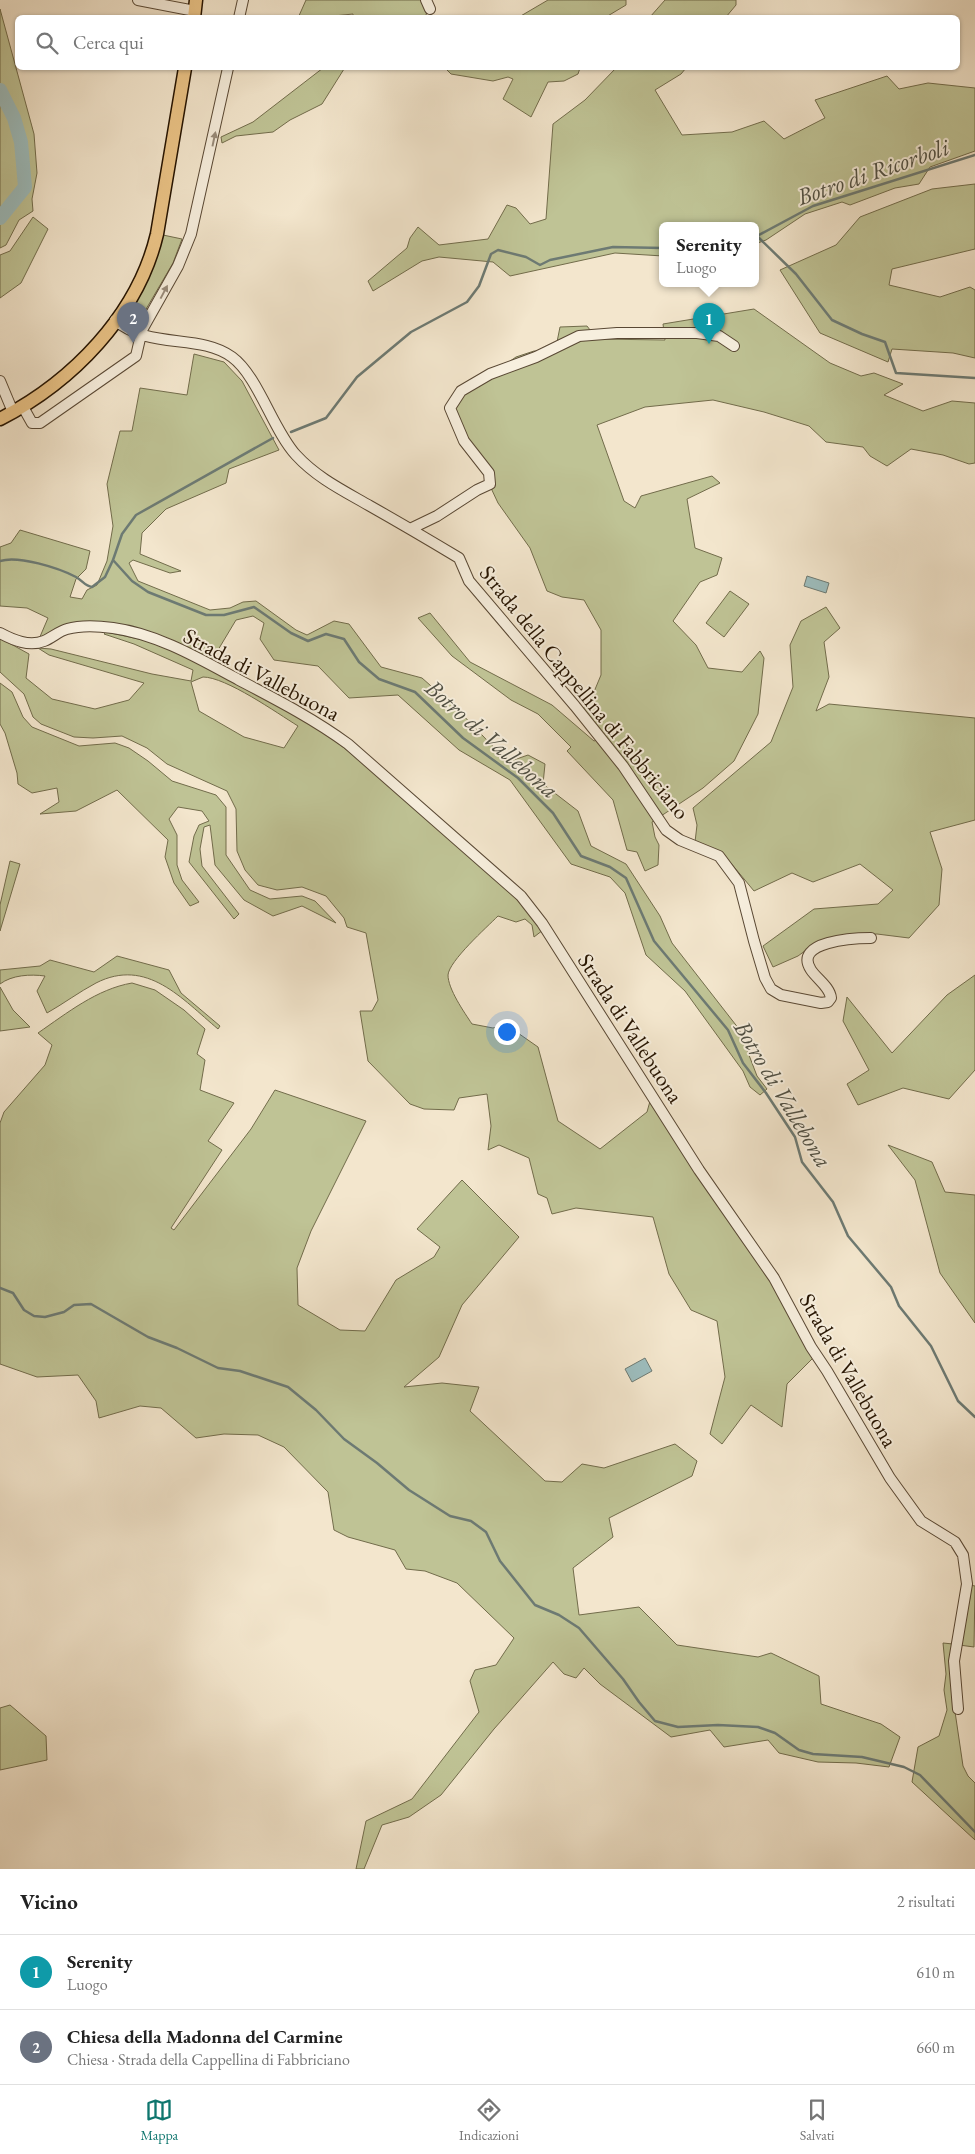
<!DOCTYPE html>
<html lang="it">
<head>
<meta charset="utf-8">
<style>
  :root { --surface:#fff; --page:#f2f2f2; --text:#222; --muted:#767676; --line:#e0e0e0; --accent:#0f766e }
  body { margin:0; font-family:"EB Garamond",serif; background:var(--page); color:var(--text) }
  .you { position:absolute; left:506px; top:1031px; width:18px; height:18px; margin:-12px; border:4px solid #fff; border-radius:50%; background:#1a73e8; box-shadow:0 0 0 8px #1a73e833 }
  .badge { display:grid; place-items:center; width:32px; height:32px; border-radius:50%; background:var(--accent); color:#fff; font-size:16px; font-weight:700 }
  .pin { position:absolute; translate:-50% -41px; filter:drop-shadow(0 1px 2px #0008) }
  .pin::after { content:''; position:absolute; top:26px; width:18px; height:15px; background:inherit; clip-path:polygon(0 0,100% 0,50% 100%) }
  .popup { position:absolute; left:659px; top:222px; width:100px; height:65px; box-sizing:border-box; display:grid; place-content:center; border-radius:8px; background:var(--surface); filter:drop-shadow(0 1px 4px #0005); font-size:16px; white-space:nowrap; color:var(--muted) }
  .popup b { font-size:19px; color:var(--text) }
  .popup::after { content:''; position:absolute; left:50%; top:100%; margin-left:-10px; border:10px solid transparent; border-top-color:var(--surface) }
  .list { margin:0; padding:0; list-style:none }
  h2 { display:flex; justify-content:space-between; align-items:center; height:65px; margin:0; padding:0 20px; font-size:21px }
  h2 small { font-size:16px; font-weight:400; color:var(--muted) }
  .list li { display:grid; grid-template-columns:32px 1fr auto; gap:15px; align-items:center; box-sizing:border-box; height:75px; padding:0 20px; border-top:1px solid var(--line) }
  .list b { display:block; font-size:19px; white-space:nowrap }
  .list p { margin:0; font-size:16px; white-space:nowrap; color:var(--muted) }
  .list em { font-size:16px; font-style:normal; color:var(--muted) }
  .icon { flex:none; width:28px; height:28px; fill:none; stroke:currentColor; stroke-width:2; stroke-linecap:round; stroke-linejoin:round }
  .map { position:relative; flex:none; width:975px; height:1869px; overflow:hidden }
  .search { position:absolute; background:var(--surface); box-shadow:0 1px 4px #0004; left:15px; right:15px; top:15px; height:55px; display:flex; align-items:center; gap:12px; box-sizing:border-box; padding:0 18px; border-radius:8px; color:var(--muted); font-size:19px }
  .sheet { height:215px; background:var(--surface) }
  nav { display:flex; justify-content:space-around; align-items:center; box-sizing:border-box; height:70px; border-top:1px solid var(--line); background:var(--surface); font-size:14px; color:var(--muted) }
  nav a { display:grid; justify-items:center; gap:2px }
  nav .on { color:var(--accent) }
  .map>svg:first-child { display:block }
  .green { fill:#bfc395; stroke:#726c4b; fill-rule:evenodd }
  .water { fill:#9dbebf; stroke:#6d7a73 }
  .lines { fill:none; stroke-linecap:round; stroke-linejoin:round }
  .stream { stroke:#6d7a73; stroke-width:2.5 }
  .river { stroke:#9dbebf; stroke-width:14 }
  .minor-casing { stroke:#594834; stroke-width:12 }
  .major-casing { stroke:#261401; stroke-width:15 }
  .minor { stroke:#f7efde; stroke-width:10 }
  .major { stroke:#eac386; stroke-width:12 }
  .oneway { fill:#998c7b }
  .labels { text-anchor:middle; stroke-width:4; stroke-linejoin:round; paint-order:stroke }
  .street-label { font-size:22px; fill:#261401; stroke:#f7efde }
  .water-label { font-size:24px; font-style:italic; fill:#505044; stroke:#f7efde }
</style>
</head>
<body>
<div class="map">
<svg width="975" height="1869" viewBox="0 0 975 1869">
  <rect width="100%" height="100%" fill="#f3e6cd"/>
  <filter id="stains"><feTurbulence type="fractalNoise" baseFrequency=".004" numOctaves="4"/><feColorMatrix values="0 0 0 0 .2 0 0 0 0 .09 0 0 0 0 .02 0 0 0 .5 -.17"/></filter>
  <radialGradient id="worn" r=".72"><stop offset=".6" stop-color="#630" stop-opacity="0"/><stop offset="1" stop-color="#630" stop-opacity=".3"/></radialGradient>
  <path class="green" d="M 306,0 L 421,0 L 427,12 L 425,18 L 353,17 L 353,14 L 324,17 L 298,18 Z
    M 548,0 L 626,0 L 626,5 L 606,17 L 519,17 Z
    M 665,0 L 736,0 L 736,5 L 726,17 L 650,17 Z
    M 0,9 L 34,134 L 37,173 L 32,199 L 33,211 L 19,220 L 6,245 L 0,248 Z
    M 323,68 L 349,68 L 344,69 L 322,104 L 290,120 L 273,132 L 236,136 L 222,143 L 221,137 L 253,122 Z
    M 450,68 L 580,68 L 578,74 L 564,81 L 548,82 L 531,117 L 503,99 L 513,79 L 508,77 L 493,81 L 451,74 L 447,70 Z
    M 616,68 L 686,68 L 681,74 L 655,90 L 682,135 L 732,132 L 764,121 L 784,139 L 825,118 L 815,100 L 887,76 L 899,89 L 928,83 L 975,88 L 975,151 L 930,167 L 919,184 L 895,188 L 850,205 L 842,202 L 805,214 L 766,240 L 755,244 L 755,225 L 663,225 L 663,256 L 615,253 L 510,276 L 493,262 L 439,257 L 422,261 L 373,291 L 368,281 L 407,248 L 410,238 L 418,227 L 439,245 L 488,239 L 507,205 L 516,208 L 530,224 L 546,219 L 553,124 L 585,100 Z
    M 975,184 L 975,249 L 892,269 L 889,285 L 940,297 L 970,287 L 975,290 L 975,358 L 953,353 L 892,349 L 888,362 L 820,333 L 780,270 L 836,245 L 860,217 L 932,189 Z
    M 33,217 L 48,229 L 21,283 L 0,298 L 0,255 L 10,251 Z
    M 163,235 L 182,239 L 173,263 L 135,328 L 122,321 L 152,270 Z
    M 754,309 L 830,363 L 861,376 L 874,373 L 903,384 L 884,395 L 923,411 L 952,401 L 975,403 L 975,463 L 969,464 L 943,455 L 911,449 L 887,466 L 870,456 L 863,447 L 826,442 L 809,426 L 764,412 L 713,400 L 645,407 L 597,425 L 624,501 L 635,508 L 641,496 L 712,476 L 720,483 L 687,499 L 695,548 L 722,558 L 717,575 L 700,582 L 673,621 L 696,645 L 708,668 L 742,672 L 760,651 L 764,658 L 758,714 L 734,761 L 703,788 L 652,822 L 655,837 L 659,845 L 658,865 L 645,871 L 637,852 L 627,850 L 613,800 L 567,751 L 571,747 L 538,714 L 511,700 L 452,656 L 418,618 L 430,613 L 470,662 L 552,705 L 594,741 L 605,737 L 582,710 L 591,699 L 601,675 L 601,630 L 584,600 L 562,597 L 547,591 L 530,548 L 498,503 L 454,409 L 467,391 L 516,357 L 534,351 L 555,352 L 560,327 L 587,326 L 597,339 L 665,340 L 663,324 Z
    M 194,354 L 224,362 L 242,381 L 279,450 L 229,469 L 226,483 L 166,509 L 142,533 L 140,554 L 181,571 L 170,573 L 133,560 L 129,563 L 138,581 L 210,610 L 230,608 L 243,602 L 256,601 L 296,630 L 307,635 L 334,621 L 349,624 L 381,667 L 422,678 L 456,708 L 508,762 L 528,755 L 545,764 L 543,784 L 578,811 L 591,846 L 626,864 L 660,916 L 672,943 L 739,1029 L 757,1076 L 767,1089 L 760,1095 L 750,1087 L 743,1071 L 685,991 L 646,955 L 625,893 L 610,877 L 571,864 L 510,780 L 459,750 L 398,695 L 349,698 L 318,666 L 274,660 L 260,639 L 264,623 L 253,616 L 236,620 L 212,660 L 184,646 L 75,624 L 39,639 L 48,618 L 27,608 L 0,606 L 0,547 L 11,543 L 20,530 L 90,551 L 86,569 L 76,579 L 70,597 L 82,599 L 87,590 L 97,585 L 107,561 L 113,526 L 107,484 L 120,431 L 132,431 L 140,388 L 187,395 Z
    M 730,591 L 749,604 L 724,637 L 706,623 Z
    M 826,607 L 840,628 L 824,642 L 829,677 L 816,711 L 829,704 L 975,718 L 975,820 L 930,832 L 942,869 L 939,905 L 909,938 L 877,934 L 837,937 L 817,942 L 798,956 L 773,967 L 763,946 L 814,909 L 878,904 L 893,890 L 860,864 L 813,882 L 792,873 L 754,891 L 725,856 L 695,842 L 697,825 L 693,808 L 771,742 L 793,687 L 790,645 L 801,621 Z
    M 106,632 L 148,641 L 178,652 L 309,721 L 352,754 L 476,860 L 527,909 L 543,930 L 534,937 L 532,925 L 525,919 L 516,922 L 498,916 C 487,927 449,961 448,975 C 448,989 464,1012 472,1024 L 493,1028 L 505,1024 L 538,1047 L 558,1121 L 600,1149 L 647,1112 L 652,1094 L 780,1296 L 813,1358 L 787,1384 L 782,1427 L 751,1405 L 722,1444 L 710,1434 L 725,1377 L 717,1321 L 691,1310 L 669,1274 L 653,1217 L 576,1208 L 552,1214 L 547,1198 L 538,1194 L 529,1158 L 499,1145 L 488,1150 L 491,1126 L 487,1094 L 459,1098 L 454,1110 L 424,1109 L 410,1104 L 368,1061 L 360,1011 L 372,1011 L 378,1000 L 366,933 L 347,927 L 344,918 L 326,896 L 302,887 L 277,890 L 258,885 L 245,870 L 237,851 L 236,809 L 227,791 L 167,764 L 147,748 L 122,736 L 93,738 L 74,737 L 41,724 L 33,717 L 24,694 L 0,672 L 0,638 L 29,654 L 26,678 L 52,699 L 95,709 L 129,700 L 144,683 L 49,655 L 38,648 L 51,649 L 152,674 L 191,681 L 193,670 L 134,644 L 104,634 ZM 203,677 C 226,677 277,713 298,726 L 284,748 L 244,737 L 199,711 L 191,682 Z
    M 0,683 L 12,692 L 23,717 L 32,727 L 79,746 L 115,743 L 129,748 L 148,761 L 172,781 L 216,795 L 226,807 L 226,855 L 250,890 L 270,899 L 302,896 L 315,901 L 336,923 L 302,906 L 273,916 L 244,900 L 215,865 L 210,825 L 204,827 L 200,849 L 202,866 L 239,914 L 234,919 L 189,862 L 194,836 L 199,825 L 209,821 L 202,811 L 178,807 L 169,819 L 177,835 L 177,865 L 182,880 L 199,902 L 190,906 L 174,883 L 165,857 L 168,840 L 117,790 L 76,811 L 40,814 L 59,802 L 57,788 L 32,793 L 18,784 L 17,773 L 5,733 L 0,724 Z
    M 10,861 L 20,864 L 0,931 L 0,905 Z
    M 117,956 L 169,970 L 181,993 L 220,1026 L 218,1029 C 182,999 147,957 96,983 C 79,992 63,1004 47,1013 L 37,991 L 45,976 C 30,974 12,975 0,984 L 0,970 L 40,966 L 50,960 L 94,972 Z
    M 975,975 L 975,1070 L 949,1099 L 903,1088 L 858,1105 L 847,1084 L 869,1070 L 843,1021 L 847,997 L 892,1053 L 947,995 Z
    M 132,983 L 155,990 L 184,1010 L 205,1029 L 197,1054 L 205,1060 L 200,1090 L 234,1103 L 208,1141 L 222,1150 L 171,1228 L 174,1230 L 251,1129 L 275,1090 L 366,1121 L 311,1231 L 297,1268 L 298,1305 L 340,1330 L 365,1331 L 396,1280 L 434,1257 L 440,1247 L 417,1229 L 462,1180 L 519,1237 L 462,1305 L 439,1357 L 404,1387 L 442,1383 L 479,1387 L 470,1411 L 545,1481 L 562,1482 L 582,1464 L 604,1468 L 675,1444 L 697,1461 L 692,1476 L 609,1518 L 613,1537 L 573,1568 L 579,1615 L 639,1607 L 677,1645 L 758,1657 L 771,1653 L 819,1676 L 821,1704 L 881,1724 L 900,1737 L 889,1767 L 856,1763 L 818,1762 L 779,1753 L 768,1740 L 724,1747 L 710,1730 L 671,1737 L 600,1684 L 584,1668 L 576,1678 L 564,1674 L 553,1662 L 494,1729 L 441,1795 L 409,1817 L 382,1825 L 364,1869 L 356,1869 L 366,1821 L 412,1799 L 479,1712 L 470,1681 L 475,1670 L 496,1665 L 514,1638 L 457,1583 L 425,1571 L 406,1569 L 395,1550 L 348,1537 L 334,1530 L 328,1492 L 284,1447 L 258,1435 L 224,1434 L 196,1438 L 161,1408 L 140,1406 L 99,1418 L 96,1401 L 78,1375 L 37,1377 L 0,1364 L 0,1123 L 4,1112 L 45,1065 L 52,1045 L 38,1033 C 67,1013 97,989 132,983 Z
    M 0,987 L 13,1010 L 30,1027 L 0,1031 Z
    M 888,1145 L 932,1162 L 945,1192 L 975,1195 L 975,1323 L 940,1273 L 915,1180 Z
    M 970,1585 L 975,1586 L 974,1647 L 959,1645 L 970,1598 Z
    M 943,1643 L 953,1644 L 953,1698 L 963,1766 L 968,1776 L 975,1783 L 975,1840 L 912,1782 L 918,1747 L 939,1736 L 947,1710 L 944,1690 L 946,1674 Z
    M 10,1705 L 46,1736 L 47,1760 L 0,1770 L 0,1708 Z"/>
  <path class="water" d="M 807,576 L 829,583 L 826,593 L 804,586 Z
    M 645,1358 L 652,1371 L 632,1382 L 625,1369 Z"/>
  <g class="lines">
    <path class="stream" d="M 757,236 L 796,274 L 832,320 L 862,334 L 885,342 L 896,373 L 975,378
      M 757,236 L 813,206 L 975,155
      M 291,432 L 326,418 L 357,377 L 411,332 L 467,302 L 479,286 L 491,254 L 498,250 L 526,257 L 540,265 L 550,260 L 613,247 L 663,248
      M 113,560 L 122,534 L 136,515 L 273,438
      M 0,561 C 18,555 59,568 76,577 C 83,581 85,586 92,587 L 105,577 L 113,560 L 132,581 L 148,592 L 206,615 L 224,615 L 254,607 L 291,633 L 308,641 L 326,634 L 344,639 L 359,662 L 379,679 L 415,692 L 463,738 L 518,778 L 553,813 L 581,856 L 610,867 L 626,878 L 654,941 L 728,1030 L 743,1063 L 766,1093 L 795,1137 L 802,1162 L 833,1202 L 848,1236 L 891,1287 L 899,1306 L 931,1346 L 958,1401 L 975,1417
      M 0,1288 L 13,1293 L 24,1310 L 34,1316 L 45,1317 L 64,1312 L 74,1305 L 91,1304 L 148,1337 L 177,1348 L 218,1368 L 240,1371 L 288,1387 L 316,1410 L 344,1439 L 377,1463 L 409,1490 L 450,1516 L 471,1521 L 486,1532 L 500,1561 L 535,1605 L 559,1615 L 579,1628 L 623,1679 L 639,1702 L 655,1721 L 678,1727 L 718,1725 L 758,1727 L 775,1733 L 799,1750 L 813,1754 L 862,1757 L 904,1767 L 920,1775 L 975,1832"/>
    <path class="river" d="M 0,90 L 14,118 L 21,142 L 25,187 L 0,218"/>
    <g class="minor-casing">
      <path id="minor" d="M 138,0 L 195,11
        M 426,0 L 430,9
        M 239,18 L 243,0
        M 115,320 C 149,350 199,333 232,357 C 258,376 273,430 296,455 C 317,478 344,491 370,506 C 400,523 429,540 459,558 L 469,581 L 575,706 L 623,766 L 666,830 L 680,840 L 719,856 L 739,883 L 754,941 L 765,978 L 771,989 L 781,995 L 821,1003 L 828,1002 L 831,998 C 830,987 817,979 811,970 C 792,941 855,938 871,938
        M 0,381 L 13,412
        M 23,407 L 32,423 L 40,423 L 136,356 L 142,330 L 178,266 L 191,234 L 228,68
        M 410,529 L 437,516 L 477,490 L 490,484 L 489,473 L 464,441 L 450,408 L 461,391 L 490,374 L 536,357 L 579,336 L 617,333 L 697,333 L 719,336 L 734,346
        M 0,633 C 13,640 29,647 44,641 C 52,638 59,631 67,629 C 81,625 99,626 113,628 C 158,634 200,659 239,680 C 277,700 314,719 348,744 L 521,896 L 542,923 L 699,1170 L 774,1278 L 811,1347 L 827,1371 L 890,1478 L 921,1521 L 955,1542 L 963,1555 L 967,1584 L 954,1661 L 958,1709"/>
    </g>
    <g class="major-casing">
      <path id="major" d="M 194,18 L 196,0
        M 0,419 C 72,382 138,315 157,234 L 185,68"/>
    </g>
    <use href="#minor" class="minor"/>
    <use href="#major" class="major"/>
  </g>
  <defs><path id="oneway-solid" d="M-6-.8H1V-3.2L6.5 0L1 3.2V.8H-6Z" transform="scale(1.25)"/></defs>
  <g class="oneway">
    <use href="#oneway-solid" transform="translate(214 139) rotate(-78)"/>
    <use href="#oneway-solid" transform="translate(164 292) rotate(-62)"/>
  </g>
  <g class="labels">
    <g class="street-label">
      <text transform="translate(262 674) rotate(28)" y="8">Strada di Vallebuona</text>
      <text transform="translate(585 692) rotate(51)" y="8">Strada della Cappellina di Fabbriciano</text>
      <text transform="translate(631 1028) rotate(57)" y="8">Strada di Vallebuona</text>
      <text transform="translate(849 1370) rotate(60)" y="8">Strada di Vallebuona</text>
    </g>
    <g class="water-label">
      <text transform="translate(873 172) rotate(-19)" y="8">Botro di Ricorboli</text>
      <text transform="translate(492 739) rotate(41)" y="8">Botro di Vallebona</text>
      <text transform="translate(783 1094) rotate(59)" y="8">Botro di Vallebona</text>
    </g>
  </g>
  <rect width="100%" height="100%" filter="url(#stains)"/>
  <rect width="100%" height="100%" fill="url(#worn)"/>
</svg>
<div class="you"></div>
<div class="pin badge" style="left:709px;top:344px;background:#0f9aa8">1</div>
<div class="popup"><b>Serenity</b>Luogo</div>
<div class="pin badge" style="left:133px;top:343px;background:#6b7280">2</div>
<div class="search"><svg class="icon" aria-label="search" viewBox="0 0 24 24"><circle cx="10" cy="10" r="6"/><path d="M15 15l6 6"/></svg>Cerca qui</div>
</div>
<section class="sheet">
<h2>Vicino<small>2 risultati</small></h2>
<ul class="list">
<li><span class="badge" style="background:#0f9aa8">1</span><div><b>Serenity</b><p>Luogo</p></div><em>610 m</em></li>
<li><span class="badge" style="background:#6b7280">2</span><div><b>Chiesa della Madonna del Carmine</b><p>Chiesa · Strada della Cappellina di Fabbriciano</p></div><em>660 m</em></li>
</ul>
</section>
<nav>
<a class="on"><svg class="icon" aria-label="map" viewBox="0 0 24 24"><path d="M3 6l6-2 6 2 6-2v14l-6 2-6-2-6 2zM9 4v14M15 6v14"/></svg>Mappa</a>
<a><svg class="icon" aria-label="directions" viewBox="0 0 24 24"><path d="M12 3l9 9-9 9-9-9zM9 14v-3h6M13 9l2 2-2 2"/></svg>Indicazioni</a>
<a><svg class="icon" aria-label="saved" viewBox="0 0 24 24"><path d="M7 4h10v16l-5-4-5 4z"/></svg>Salvati</a>
</nav>
</body>
</html>
